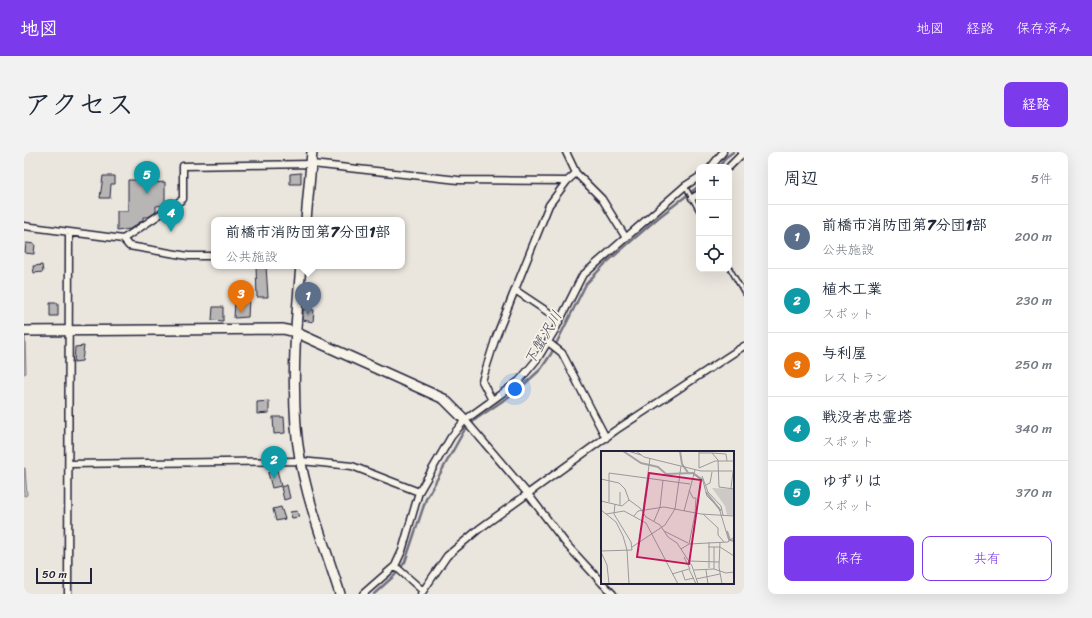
<!DOCTYPE html>
<html lang="ja">
<head>
<meta charset="utf-8">
<style>
  :root { --surface:#fff; --page:#f2f2f3; --text:#1f2937; --muted:#747a83; --line:#e0e1e3; --accent:#7c3aed }
  body { margin:0; font-family:Sriracha,"Klee One",sans-serif; background:var(--page); color:var(--text) }
  .controls { position:absolute; right:12px; top:12px; display:grid; overflow:hidden; border-radius:8px; box-shadow:0 4px 16px #0002 }
  .controls button { width:36px; height:36px; display:grid; place-items:center; padding:0; border:0; border-bottom:1px solid var(--line); background:var(--surface); color:var(--text); font:20px sans-serif }
  .scale { position:absolute; left:12px; bottom:10px; width:56px; box-sizing:border-box; padding-left:4px; border:2px solid #22223b; border-top:0; font-size:11px; line-height:14px; white-space:nowrap; color:#22223b; -webkit-text-stroke:3px #f7f3e8; paint-order:stroke }
  .you { position:absolute; left:491px; top:237px; width:14px; height:14px; margin:-10px; border:3px solid #fff; border-radius:50%; background:#1a73e8; box-shadow:0 0 0 6px #1a73e833 }
  .badge { display:grid; place-items:center; width:26px; height:26px; border-radius:50%; background:var(--accent); color:#fff; font-size:13px; font-weight:700 }
  .pin { position:absolute; translate:-50% -33px; filter:drop-shadow(0 1px 2px #0008) }
  .pin::after { content:''; position:absolute; top:21px; width:14px; height:12px; background:inherit; clip-path:polygon(0 0,100% 0,50% 100%) }
  .popup { position:absolute; left:187px; top:65px; width:194px; height:52px; box-sizing:border-box; display:grid; place-content:center; border-radius:8px; background:var(--surface); filter:drop-shadow(0 1px 3px #0005); font-size:13px; white-space:nowrap; color:var(--muted) }
  .popup b { font-size:15px; color:var(--text) }
  .popup::after { content:''; position:absolute; left:50%; top:100%; margin-left:-8px; border:8px solid transparent; border-top-color:var(--surface) }
  .list { margin:0; padding:0; list-style:none }
  h2 { display:flex; justify-content:space-between; align-items:center; height:52px; margin:0; padding:0 16px; font-size:17px }
  h2 small { font-size:13px; font-weight:400; color:var(--muted) }
  .list li { display:grid; grid-template-columns:26px 1fr auto; gap:12px; align-items:center; box-sizing:border-box; height:64px; padding:0 16px; border-top:1px solid var(--line) }
  .list b { display:block; font-size:15px; white-space:nowrap }
  .list p { margin:0; font-size:13px; white-space:nowrap; color:var(--muted) }
  .list em { font-size:13px; font-style:normal; color:var(--muted) }
  .actions { display:flex; gap:8px; padding:12px 16px }
  .actions a { flex:1; padding:9px 0; border:1px solid var(--accent); border-radius:8px; text-align:center; font-size:14px; color:var(--accent) }
  .actions .main { background:var(--accent); color:#fff }
  .icon { flex:none; width:22px; height:22px; fill:none; stroke:currentColor; stroke-width:2; stroke-linecap:round; stroke-linejoin:round }
  .map { position:relative; flex:none; width:720px; height:442px; overflow:hidden; border-radius:8px }
  header { display:flex; align-items:center; gap:24px; box-sizing:border-box; height:56px; padding:0 20px; background:var(--accent); color:#fff }
  header strong { font-size:19px }
  nav { display:flex; gap:22px; margin-inline-start:auto; font-size:14px }
  .intro { display:flex; align-items:center; justify-content:space-between; box-sizing:border-box; height:96px; padding:0 24px }
  h1 { margin:0; font-size:28px }
  .button { padding:10px 18px; border-radius:8px; background:var(--accent); color:#fff; font-size:14px; font-weight:700 }
  main { display:flex; gap:24px; padding:0 24px }
  aside { flex:1; background:var(--surface); border-radius:8px; box-shadow:0 4px 16px #0002 }
  .map>svg:first-child { display:block }
  .green { fill:#cdc9c6; stroke:#787680 }
  .lines { fill:none; stroke-linecap:round; stroke-linejoin:round }
  .stream { stroke:#716f7b; stroke-width:2.5 }
  .building { fill:#b8b6b5; stroke:#22223b }
  .lane-casing { stroke:#22223b; stroke-width:6 }
  .street-casing { stroke:#22223b; stroke-width:9 }
  .secondary-casing { stroke:#22223b; stroke-width:12 }
  .lane { stroke:#f7f3e8; stroke-width:3 }
  .street { stroke:#f7f3e8; stroke-width:6 }
  .secondary { stroke:#f7f3e8; stroke-width:9 }
  .labels { text-anchor:middle; stroke-width:3.5; stroke-linejoin:round; paint-order:stroke }
  .water-label { font-size:15px; font-style:italic; fill:#504f60; stroke:#f7f3e8 }
  .inset-river { fill:none; stroke:#a6a3a6; stroke-width:2 }
  .inset-road { fill:none; stroke:#9a989d; stroke-width:1 }
  .view { fill:#c2185b; fill-opacity:0.15; stroke:#c2185b; stroke-width:2 }
  .inset-edge { fill:none; stroke:#22223b; stroke-width:2 }
</style>
</head>
<body>
<header>
<strong>地図</strong>
<nav><a>地図</a><a>経路</a><a>保存済み</a></nav>
</header>
<div class="intro"><h1>アクセス</h1><a class="button">経路</a></div>
<main>
<div class="map">
<svg width="720" height="442" viewBox="0 0 720 442">
  <rect width="100%" height="100%" fill="#eae6de"/>
  <filter id="ink" filterUnits="userSpaceOnUse"><feTurbulence type="fractalNoise" baseFrequency=".025" numOctaves="2"/><feDisplacementMap in="SourceGraphic" scale="8" xChannelSelector="R" yChannelSelector="G"/><feConvolveMatrix kernelMatrix="1 2 1 2 8 2 1 2 1" color-interpolation-filters="sRGB"/></filter>
  <g filter="url(#ink)">
    <path class="green" d="M 0,183 L 1,184 L 2,221 L 0,222 Z
      M 0,316 L 1,316 L 3,343 L 0,344 Z"/>
    <g class="lines">
      <path class="stream" d="M 696,15 L 701,6 L 709,0
        M 350,442 L 371,423 L 381,410 L 402,347 L 441,277 L 452,267 L 493,239 L 517,217 L 527,202 L 562,132 L 582,111 L 635,65 L 675,34"/>
    </g>
    <path class="building" d="M 277,21 L 277,32 L 266,32 L 266,22 Z
      M 79,24 L 91,24 L 91,32 L 87,32 L 86,46 L 76,46 Z
      M 104,28 L 129,28 L 129,31 L 141,30 L 141,53 L 132,54 L 132,60 L 124,65 L 119,65 L 119,68 L 106,77 L 93,79 L 93,59 L 104,59 Z
      M 2,91 L 11,92 L 10,102 L 1,101 Z
      M 18,113 L 19,120 L 10,121 L 9,114 Z
      M 232,114 L 242,114 L 244,145 L 233,145 Z
      M 225,147 L 224,165 L 210,166 L 211,148 Z
      M 26,151 L 34,151 L 34,164 L 26,164 Z
      M 189,155 L 199,155 L 199,169 L 188,168 Z
      M 279,157 L 290,158 L 289,170 L 279,168 Z
      M 60,194 L 58,209 L 50,210 L 51,195 Z
      M 245,249 L 245,261 L 233,262 L 233,250 Z
      M 249,265 L 260,265 L 261,281 L 250,282 Z
      M 253,318 L 257,334 L 248,336 L 244,321 Z
      M 263,333 L 266,346 L 260,348 L 257,335 Z
      M 257,355 L 261,367 L 252,369 L 249,357 Z
      M 273,359 L 275,365 L 268,366 L 266,360 Z"/>
    <g class="lines">
      <g class="lane-casing">
        <path id="lane" d="M 661,34 L 675,59
          M 705,115 L 720,141"/>
      </g>
      <g class="street-casing">
        <path id="street" d="M 542,0 L 552,21
          M 687,15 L 699,0
          M 705,15 L 720,0
          M 668,46 L 675,42
          M 0,74 L 99,87 L 105,94 L 164,104 L 190,104
          M 99,87 L 159,47 L 159,14 L 288,12 L 434,28 L 543,29
          M 491,138 L 536,168
          M 524,190 L 538,201 L 582,286
          M 468,248 L 458,229 L 472,185 L 525,53 L 543,29 L 552,21 L 578,47 L 602,86
          M 441,268 L 504,342 L 543,393 L 578,431
          M 45,312 L 277,309 L 328,314 L 395,340
          M 371,414 L 399,439
          M 578,431 L 589,442
          M 44,442 L 45,81
          M 339,442 L 371,414 L 378,399 L 395,340 L 427,285 L 441,268 L 495,229 L 514,206 L 531,178 L 558,124 L 661,34 L 675,25
          M 397,442 L 423,404 L 455,377 L 592,278 L 720,194"/>
      </g>
      <g class="secondary-casing">
        <path id="secondary" d="M 282,68 L 288,0
          M 277,114 C 272,167 268,221 272,275 C 276,332 299,388 316,442
          M 0,179 L 259,177 L 271,180 L 420,247 L 441,268"/>
      </g>
      <use href="#lane" class="lane"/>
      <use href="#street" class="street"/>
      <use href="#secondary" class="secondary"/>
    </g>
  </g>
  <g class="labels">
    <g class="water-label">
      <text transform="translate(519 186) rotate(-60)" y="5">下蟹沢川</text>
    </g>
  </g>
  <g transform="translate(577 299)">
    <rect width="133" height="133" fill="#eae6de"/>
    <path d="M 111,37 L 133,38 L 133,64 L 126,64 L 124,55 Z" fill="#cdc9c6"/>
    <path class="inset-river" d="M 22,0 L 40,12 L 57,16 L 65,23 L 92,22 L 102,29M 79,0 L 81,13 L 88,23M 105,41 L 120,60M 126,80 L 129,89 L 133,90"/>
    <path class="inset-road" d="M 27,0 L 40,4M 35,0 L 43,6 L 100,20 L 133,20M 98,2 L 111,2 L 117,9 L 118,36 L 133,38M 111,2 L 125,3 L 126,10M 98,17 L 114,10 L 133,10M 98,17 L 98,1M 92,23 L 102,30 L 106,45 L 118,57 L 128,90M 101,25 L 107,41 L 120,55 L 122,64M 0,28 L 18,32 L 24,38 L 28,49 L 39,57 L 45,66 L 59,74 L 67,86 L 76,92 L 91,115 L 97,133M 105,34 L 109,32 L 111,21M 130,37 L 132,21M 0,50 L 21,55 L 28,49M 8,51 L 8,22 L 89,33M 19,54 L 19,41M 0,59 L 15,71 L 22,85 L 26,99 L 28,133M 42,59 L 49,7M 83,60 L 94,19M 5,63 L 23,60 L 45,72 L 77,133M 102,63 L 117,77 L 117,84 L 123,91M 33,65 L 37,60 L 63,56 L 100,63 L 133,65M 53,70 L 59,56 L 62,29M 63,80 L 87,92M 108,91 L 108,117M 119,91 L 118,116 L 121,133M 88,93 L 127,91 L 133,86M 31,96 L 64,74 L 74,58 L 80,15M 107,96 L 119,96 L 133,105M 80,98 L 88,93 L 94,63 L 95,47 L 92,47 L 88,39M 0,100 L 31,99 L 30,91 L 13,63 L 14,53M 0,101 L 6,114 L 8,133M 83,106 L 89,118M 88,110 L 118,111M 113,118 L 113,96M 93,119 L 113,118 L 125,122 L 133,121M 105,119 L 107,133M 81,120 L 84,129 L 93,127M 71,123 L 88,118 L 95,133M 95,128 L 119,123M 114,133 L 130,133"/>
    <path class="view" d="M 48,22 L 100,29 L 88,113 L 36,106 Z"/>
    <rect width="133" height="133" class="inset-edge"/>
  </g>
</svg>
<div class="controls">
<button>+</button>
<button>−</button>
<button><svg class="icon" aria-label="locate" viewBox="0 0 24 24"><circle cx="12" cy="12" r="6"/><path d="M12 2v4M12 18v4M2 12h4M18 12h4"/></svg></button>
</div>
<div class="scale">50 m</div>
<div class="you"></div>
<div class="pin badge" style="left:284px;top:163px;background:#5c6f8a">1</div>
<div class="popup"><b>前橋市消防団第7分団1部</b>公共施設</div>
<div class="pin badge" style="left:250px;top:327px;background:#0f9aa8">2</div>
<div class="pin badge" style="left:217px;top:161px;background:#e8710a">3</div>
<div class="pin badge" style="left:147px;top:80px;background:#0f9aa8">4</div>
<div class="pin badge" style="left:123px;top:42px;background:#0f9aa8">5</div>
</div>
<aside>
<h2>周辺<small>5件</small></h2>
<ul class="list">
<li><span class="badge" style="background:#5c6f8a">1</span><div><b>前橋市消防団第7分団1部</b><p>公共施設</p></div><em>200 m</em></li>
<li><span class="badge" style="background:#0f9aa8">2</span><div><b>植木工業</b><p>スポット</p></div><em>230 m</em></li>
<li><span class="badge" style="background:#e8710a">3</span><div><b>与利屋</b><p>レストラン</p></div><em>250 m</em></li>
<li><span class="badge" style="background:#0f9aa8">4</span><div><b>戦没者忠霊塔</b><p>スポット</p></div><em>340 m</em></li>
<li><span class="badge" style="background:#0f9aa8">5</span><div><b>ゆずりは</b><p>スポット</p></div><em>370 m</em></li>
</ul>
<div class="actions"><a class="main">保存</a><a>共有</a></div>
</aside>
</main>
</body>
</html>
